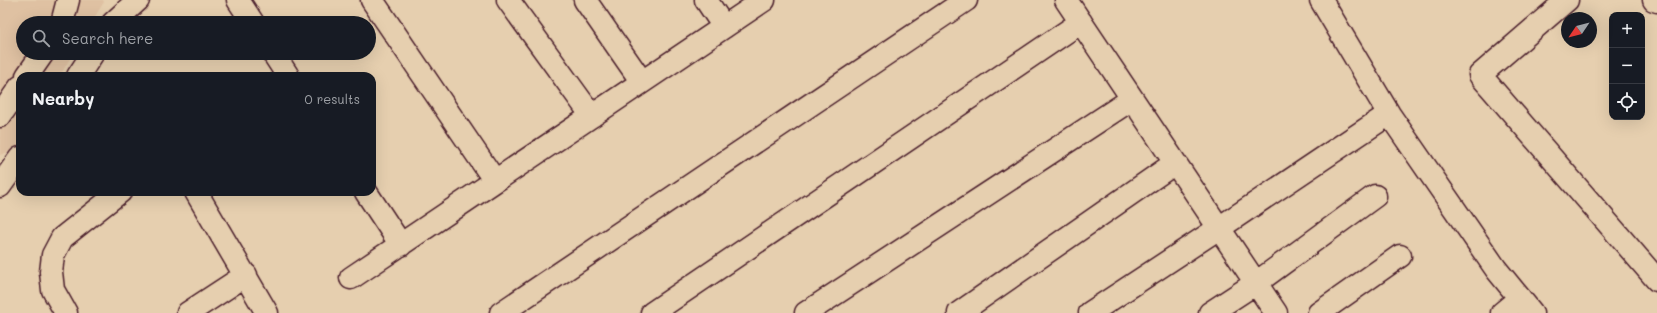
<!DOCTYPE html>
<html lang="en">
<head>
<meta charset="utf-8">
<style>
  :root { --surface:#171b24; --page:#20242c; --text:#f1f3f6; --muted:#9ea1a6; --line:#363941 }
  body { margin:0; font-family:Mali,sans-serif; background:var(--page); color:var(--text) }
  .controls { position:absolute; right:12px; top:12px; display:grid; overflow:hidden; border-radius:8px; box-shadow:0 4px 16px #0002 }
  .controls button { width:36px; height:36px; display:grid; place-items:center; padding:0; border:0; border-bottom:1px solid var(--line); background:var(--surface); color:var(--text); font:20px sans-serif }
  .compass { position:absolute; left:1561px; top:12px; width:36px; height:36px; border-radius:50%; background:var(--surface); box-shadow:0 4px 16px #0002; rotate:235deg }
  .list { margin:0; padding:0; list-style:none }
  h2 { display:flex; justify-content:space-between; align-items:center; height:52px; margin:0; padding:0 16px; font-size:17px }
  h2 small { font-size:13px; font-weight:400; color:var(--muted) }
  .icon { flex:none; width:22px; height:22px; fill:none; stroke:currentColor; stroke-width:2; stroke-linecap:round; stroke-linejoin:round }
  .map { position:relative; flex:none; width:1657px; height:313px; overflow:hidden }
  .search { position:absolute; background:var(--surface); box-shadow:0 4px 16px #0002; left:16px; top:16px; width:360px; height:44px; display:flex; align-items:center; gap:10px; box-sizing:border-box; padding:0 14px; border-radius:22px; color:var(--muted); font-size:15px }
  .panel { position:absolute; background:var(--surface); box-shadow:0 4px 16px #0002; left:16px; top:72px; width:360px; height:124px; border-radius:12px }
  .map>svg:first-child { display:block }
  .built { fill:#dfc1a2 }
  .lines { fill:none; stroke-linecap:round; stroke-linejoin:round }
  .minor-casing { stroke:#4a1f2b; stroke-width:25 }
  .minor { stroke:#e6cfaf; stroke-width:22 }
</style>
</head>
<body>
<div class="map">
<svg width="1657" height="313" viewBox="0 0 1657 313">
  <rect width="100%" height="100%" fill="#e6cfaf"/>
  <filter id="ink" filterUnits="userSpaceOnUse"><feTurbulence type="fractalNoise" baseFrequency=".025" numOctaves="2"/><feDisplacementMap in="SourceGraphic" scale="8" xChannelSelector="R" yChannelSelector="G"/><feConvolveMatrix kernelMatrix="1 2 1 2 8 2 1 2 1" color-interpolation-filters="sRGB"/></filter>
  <g filter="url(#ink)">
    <path class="built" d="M 0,0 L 103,0 L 104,2 L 91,23 L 23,23 L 23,53 L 73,53 L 60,76 L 20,76 L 20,142 L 16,149 L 0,155 Z"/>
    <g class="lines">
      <g class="minor-casing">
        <path id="minor" d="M 238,0 L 253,23
          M 372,0 L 495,181
          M 508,0 L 592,116
          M 585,0 L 642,82
          M 706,0 L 724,27
          M 1066,0 L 1276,313
          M 1321,0 L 1389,114 L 1496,269 L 1532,313
          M 1567,0 L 1480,75 L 1657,280
          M 1654,0 L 1657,1
          M 62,23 L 68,0
          M 113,23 L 138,0
          M 273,53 L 288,76
          M 27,76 L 43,53
          M 78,76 L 93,53
          M 0,116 L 20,87
          M 0,186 L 20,158
          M 196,192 L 267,313
          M 366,192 L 401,245
          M 351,278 L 764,0
          M 66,313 L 53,290 L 51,272 L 53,255 L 62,238 L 120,192
          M 188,313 L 246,275
          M 501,313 L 966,0
          M 652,313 L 1081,22
          M 806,313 L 1132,99
          M 959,313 L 1175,163
          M 1090,313 L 1219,228 L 1389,114
          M 1210,313 L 1256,283 L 1375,196
          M 1319,313 L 1400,256
          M 1502,313 L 1520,298"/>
      </g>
      <use href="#minor" class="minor"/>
    </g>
  </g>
</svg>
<div class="controls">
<button>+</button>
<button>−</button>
<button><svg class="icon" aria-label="locate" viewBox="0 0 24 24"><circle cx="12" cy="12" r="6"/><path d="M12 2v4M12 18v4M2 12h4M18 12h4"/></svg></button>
</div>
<svg class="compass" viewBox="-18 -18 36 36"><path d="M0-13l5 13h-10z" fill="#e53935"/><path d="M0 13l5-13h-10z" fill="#9ea1a6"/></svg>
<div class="search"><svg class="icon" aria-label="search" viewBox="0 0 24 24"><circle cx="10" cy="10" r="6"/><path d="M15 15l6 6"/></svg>Search here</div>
<section class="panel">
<h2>Nearby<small>0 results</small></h2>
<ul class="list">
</ul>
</section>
</div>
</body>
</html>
